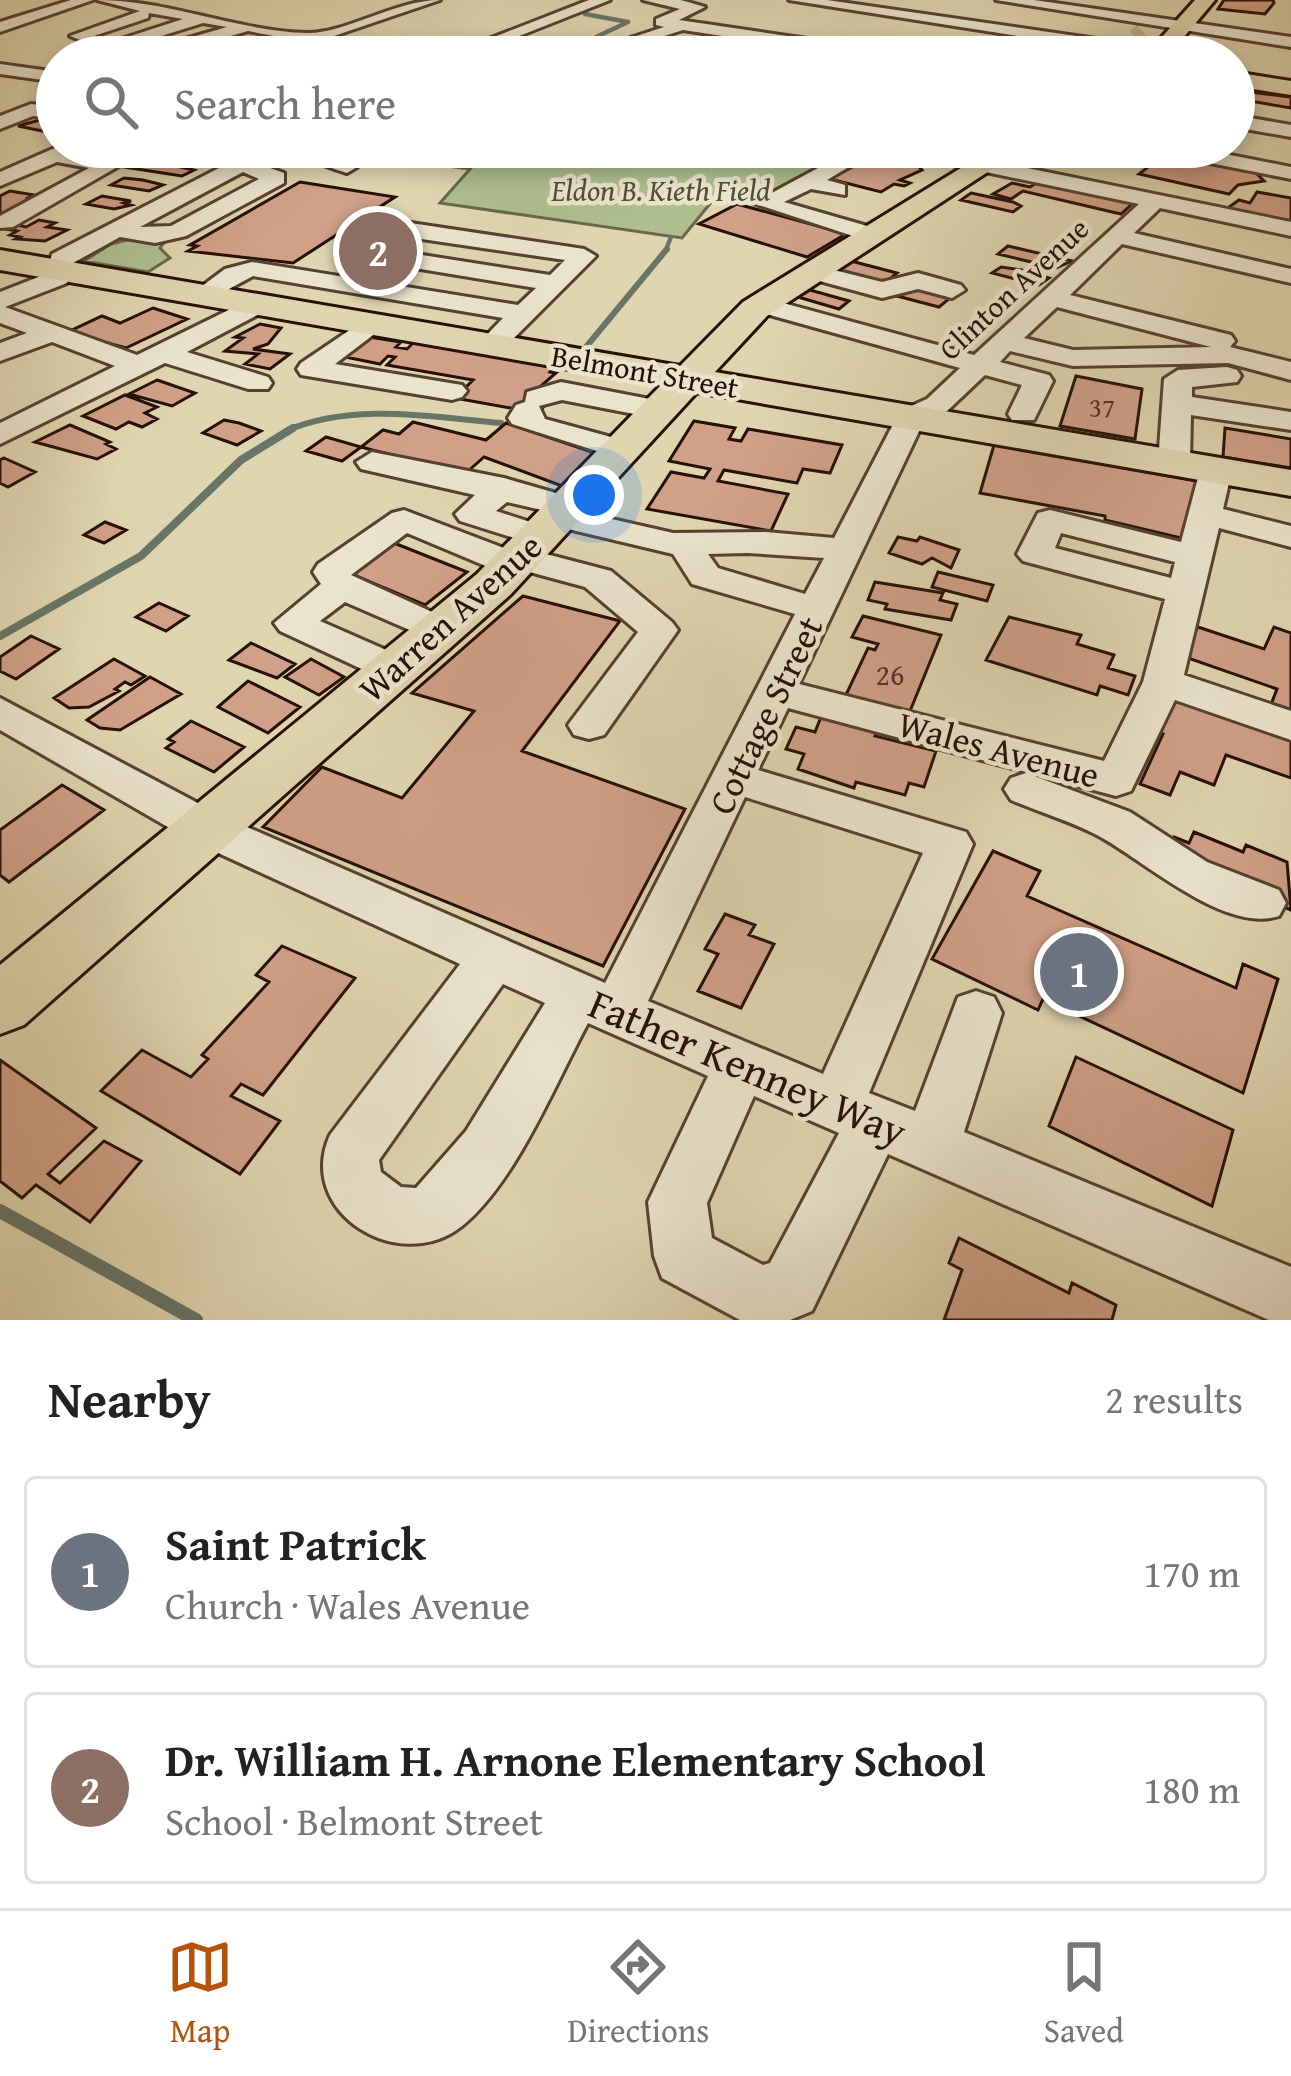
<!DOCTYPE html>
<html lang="en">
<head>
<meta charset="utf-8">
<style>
  :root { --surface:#fff; --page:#f6f6f6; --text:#222; --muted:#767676; --line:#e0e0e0; --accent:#b45309 }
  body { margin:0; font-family:"Gentium Book Plus",serif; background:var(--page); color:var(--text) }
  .you { position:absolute; left:594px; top:495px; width:42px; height:42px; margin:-30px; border:9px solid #fff; border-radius:50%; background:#1a73e8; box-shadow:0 0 0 18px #1a73e833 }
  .badge { display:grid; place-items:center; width:78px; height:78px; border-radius:50%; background:var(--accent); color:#fff; font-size:39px; font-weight:700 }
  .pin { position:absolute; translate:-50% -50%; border:6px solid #fff; box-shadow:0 3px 12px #0006 }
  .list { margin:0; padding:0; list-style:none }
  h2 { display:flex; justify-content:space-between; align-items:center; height:156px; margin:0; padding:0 48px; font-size:51px }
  h2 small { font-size:39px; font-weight:400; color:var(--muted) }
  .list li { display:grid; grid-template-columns:78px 1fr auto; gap:36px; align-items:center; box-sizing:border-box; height:192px; margin:0 24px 24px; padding:0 24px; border:3px solid var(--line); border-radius:12px }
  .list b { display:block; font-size:45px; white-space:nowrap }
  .list p { margin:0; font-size:39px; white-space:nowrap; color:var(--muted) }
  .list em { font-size:39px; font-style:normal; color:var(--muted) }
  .icon { flex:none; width:66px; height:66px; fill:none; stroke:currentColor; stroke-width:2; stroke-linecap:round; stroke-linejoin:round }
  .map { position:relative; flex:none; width:1291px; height:1320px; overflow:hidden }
  .search { position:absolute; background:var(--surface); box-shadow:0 6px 18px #0003; left:36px; right:36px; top:36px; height:132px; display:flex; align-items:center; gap:30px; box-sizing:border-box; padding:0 42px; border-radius:66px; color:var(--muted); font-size:45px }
  .sheet { height:588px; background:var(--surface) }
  nav { display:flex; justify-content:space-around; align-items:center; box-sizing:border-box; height:168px; border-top:3px solid var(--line); background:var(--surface); font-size:33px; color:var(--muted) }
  nav a { display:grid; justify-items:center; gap:6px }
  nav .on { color:var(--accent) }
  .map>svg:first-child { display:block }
  .green { fill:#aebe8e; stroke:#6a674a; stroke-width:3 }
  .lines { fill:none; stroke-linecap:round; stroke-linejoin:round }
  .stream-far3 { stroke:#687567; stroke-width:4.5 }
  .stream-far2 { stroke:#687567; stroke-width:6 }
  .stream-far1 { stroke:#687567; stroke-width:8 }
  .stream { stroke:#687567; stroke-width:14 }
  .building { fill:#d0a088; stroke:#271007; stroke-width:3 }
  .minor-tunnel { stroke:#c3b797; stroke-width:16; stroke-dasharray:16 9; stroke-linecap:butt }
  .minor-casing { stroke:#554131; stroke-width:6 }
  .major-casing { stroke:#271007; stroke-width:6 }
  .minor { fill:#eae4cc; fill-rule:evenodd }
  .major { fill:#dfd5b0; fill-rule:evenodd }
  .labels { text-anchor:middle; stroke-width:9; stroke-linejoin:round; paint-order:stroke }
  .far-number-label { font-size:27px; fill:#513427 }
  .far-park-label { font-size:30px; font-style:italic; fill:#564d36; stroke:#eae4cc }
  .far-street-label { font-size:30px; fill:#271007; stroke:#eae4cc }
  .number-label { font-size:30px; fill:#513427 }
  .street-label { font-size:36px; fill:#271007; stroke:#eae4cc }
  .near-street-label { font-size:42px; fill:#271007; stroke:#eae4cc }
</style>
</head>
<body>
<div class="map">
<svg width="1291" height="1320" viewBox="0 0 1291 1320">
  <rect width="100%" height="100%" fill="#dfd5b0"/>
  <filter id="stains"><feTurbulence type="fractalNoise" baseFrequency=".00167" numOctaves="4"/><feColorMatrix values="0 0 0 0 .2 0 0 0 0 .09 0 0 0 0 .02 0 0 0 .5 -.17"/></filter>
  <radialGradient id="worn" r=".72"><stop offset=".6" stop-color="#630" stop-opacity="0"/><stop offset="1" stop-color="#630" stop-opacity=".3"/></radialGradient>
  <path class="green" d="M 408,147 L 862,148 L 763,202 L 722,189 L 682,238 L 440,203 L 470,169 L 389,158 Z
    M 131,239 L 163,244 L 160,248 L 170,258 L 148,272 L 84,261 L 111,244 Z"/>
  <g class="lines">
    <path class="stream-far3" d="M 585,14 L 628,22 L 596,37
      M 665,252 L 671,237"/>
    <path class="stream-far2" d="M 586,347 L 667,249
      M 286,431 C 353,402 431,417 501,423"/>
    <path class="stream-far1" d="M 0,636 L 141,556 L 241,460 L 293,428"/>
    <path class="stream" d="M 0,1211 L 196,1320"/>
  </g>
  <path class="building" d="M 1224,0 L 1273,0 L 1274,3 L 1265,14 L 1218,9 Z
    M 1250,92 L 1291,97 L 1291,108 L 1244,100 Z
    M 47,118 L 57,120 L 57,128 L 47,132 L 18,126 Z
    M 873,156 L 917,165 L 922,170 L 900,180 L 910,183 L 904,186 L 894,184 L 881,192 L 830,179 L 854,166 L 848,165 Z
    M 1171,156 L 1255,172 L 1264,181 L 1238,185 L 1229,194 L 1139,174 L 1161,157 Z
    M 135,162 L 176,166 L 194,170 L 182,176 L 124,167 Z
    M 124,178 L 143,180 L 163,185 L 149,191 L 111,185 Z
    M 300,182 L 395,197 L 293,263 L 188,251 L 197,246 L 190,245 Z
    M 1038,182 L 1128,201 L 1132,204 L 1121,214 L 1023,191 L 1011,199 L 993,194 L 1012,183 L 1030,187 Z
    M 10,191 L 34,195 L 28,198 L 35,201 L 0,218 L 0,196 Z
    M 1257,192 L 1291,198 L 1291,223 L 1225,210 L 1239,200 L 1250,203 Z
    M 971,193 L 1013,202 L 1021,206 L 1013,212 L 961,200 Z
    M 102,196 L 131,201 L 124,203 L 131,205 L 114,209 L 86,204 Z
    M 737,204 L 836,231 L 849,232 L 807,257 L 699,224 Z
    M 39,220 L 55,223 L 47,227 L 67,230 L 45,241 L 16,239 L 20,237 L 10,235 L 17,231 L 0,228 L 0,221 L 26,227 Z
    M 1008,246 L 1072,261 L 1056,268 L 998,254 Z
    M 851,261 L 897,273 L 891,278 L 904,281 L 898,286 L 837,271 Z
    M 1001,267 L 1022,270 L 1049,278 L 1039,285 L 992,273 Z
    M 909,287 L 950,298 L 939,307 L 897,296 Z
    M 810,290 L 849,301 L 839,309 L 798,297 Z
    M 153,308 L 187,319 L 126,348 L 68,332 L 102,316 L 120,323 Z
    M 260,324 L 281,328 L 268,344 L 253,349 L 290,354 L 270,369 L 245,364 L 258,354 L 225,351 L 243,338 L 235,337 Z
    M 369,337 L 401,342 L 396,347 L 407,349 L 414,342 L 554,367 L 550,372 L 556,373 L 528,397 L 549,401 L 538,413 L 455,398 L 473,380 L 387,365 L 395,357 L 388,356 L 380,364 L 345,357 Z
    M 1076,376 L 1142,389 L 1135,439 L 1060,426 Z
    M 157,380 L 195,393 L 172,406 L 129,394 Z
    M 125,395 L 157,407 L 145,413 L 157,419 L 142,427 L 129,422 L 116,429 L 83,416 Z
    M 224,420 L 239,423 L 261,431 L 237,445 L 203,433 Z
    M 694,421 L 735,428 L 729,439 L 741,441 L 748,429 L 842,445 L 830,473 L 803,469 L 797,483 L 724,470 L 718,481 L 788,494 L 771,531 L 647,509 L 671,472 L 704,478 L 710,469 L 669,461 Z
    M 413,422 L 486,440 L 506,423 L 595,453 L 562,486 L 484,457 L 466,473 L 398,462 L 403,458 L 361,447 L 383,430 L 399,434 Z
    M 70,425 L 110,442 L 106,444 L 116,449 L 97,459 L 35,442 Z
    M 1225,428 L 1291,439 L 1291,468 L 1223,457 Z
    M 326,437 L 361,447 L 342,461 L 306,451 Z
    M 994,445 L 1198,481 L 1181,538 L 1105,520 L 1105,516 L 980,493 Z
    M 4,458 L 35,472 L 8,487 L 0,483 L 0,460 Z
    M 105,522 L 126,530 L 104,543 L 84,535 Z
    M 898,537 L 917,541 L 920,537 L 959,550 L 951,568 L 932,558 L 922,564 L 889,553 Z
    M 394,543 L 467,572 L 425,605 L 351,574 Z
    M 938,572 L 993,585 L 987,601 L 932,587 Z
    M 875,582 L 943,593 L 940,600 L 957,604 L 951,620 L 885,609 L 887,604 L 868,600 Z
    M 523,596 L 620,621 L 522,751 L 685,809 L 603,966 L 263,827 L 322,767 L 402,798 L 474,711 L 412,693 Z
    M 159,603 L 188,616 L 166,631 L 136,617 Z
    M 863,616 L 941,635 L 908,716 L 844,699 L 868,648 L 875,650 L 878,644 L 852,637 Z
    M 1009,617 L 1081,635 L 1077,644 L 1114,655 L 1108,668 L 1135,676 L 1128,695 L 1100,686 L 1097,695 L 986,660 Z
    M 1198,627 L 1264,649 L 1274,627 L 1291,633 L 1291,714 L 1270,707 L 1277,689 L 1182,656 Z
    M 31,636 L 59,649 L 16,679 L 0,671 L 0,657 Z
    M 251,643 L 295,664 L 277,678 L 229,660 Z
    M 114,659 L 145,676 L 131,685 L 125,682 L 115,689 L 119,691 L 89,707 L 69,708 L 54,698 Z
    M 311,659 L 344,677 L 319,695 L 285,677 Z
    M 150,677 L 181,694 L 120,730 L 100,728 L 87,720 Z
    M 248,681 L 300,707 L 268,733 L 218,707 Z
    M 1170,695 L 1291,737 L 1291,778 L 1226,755 L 1214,785 L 1180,772 L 1170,795 L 1140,784 L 1163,734 L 1154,731 Z
    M 821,717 L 879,726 L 875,736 L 936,751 L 924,787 L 909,783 L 905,795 L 856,782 L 854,788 L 798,769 L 804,754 L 786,749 L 796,727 L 815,732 Z
    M 191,721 L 244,747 L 214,772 L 166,748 L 174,742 L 168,739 Z
    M 62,785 L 104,810 L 9,882 L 0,875 L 0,830 Z
    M 1194,832 L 1243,852 L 1246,845 L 1287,862 L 1291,910 L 1230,884 L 1171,843 L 1174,837 L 1189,843 Z
    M 993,851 L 1040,871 L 1027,896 L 1236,988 L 1243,964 L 1278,979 L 1243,1093 L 1043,999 L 1038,1010 L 932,959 Z
    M 725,914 L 755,925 L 749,935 L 774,944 L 741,1008 L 698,991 L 718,954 L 705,949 Z
    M 282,946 L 355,978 L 263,1095 L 241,1084 L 231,1096 L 280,1121 L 240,1174 L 101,1091 L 142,1050 L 191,1077 L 208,1059 L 202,1055 L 269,982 L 256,975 Z
    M 1076,1057 L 1233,1130 L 1212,1206 L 1049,1126 Z
    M 0,1060 L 96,1128 L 48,1174 L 60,1183 L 104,1141 L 141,1161 L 90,1222 L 36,1185 L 22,1198 L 0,1181 Z
    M 959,1238 L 1069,1293 L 1072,1283 L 1116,1305 L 1112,1320 L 944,1320 L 962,1270 L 949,1263 Z"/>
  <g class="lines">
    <path class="minor-tunnel" d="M 1135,37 L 1142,31"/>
    <g class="minor-casing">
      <path id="minor" d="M 71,0 L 93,0 L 0,32 L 0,22 Z
        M 97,0 C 168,0 237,31 307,33 C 345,34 395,0 440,0 L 331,37 L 419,57 L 384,57 L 248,31 L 161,56 L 102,49 L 70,36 L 140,11 ZM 149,13 L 183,19 L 109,43 L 94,36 L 148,18 ZM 203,23 L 227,27 L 161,46 L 139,43 Z
        M 589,0 L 610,0 L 466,57 L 443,57 Z
        M 643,0 L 681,0 L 705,7 L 679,20 L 895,52 L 903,57 L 862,57 L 683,30 L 599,57 L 572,57 L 664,27 L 656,25 L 656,19 L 680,9 Z
        M 789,0 L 827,0 L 1159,48 L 1167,53 L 1152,57 Z
        M 996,0 L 1034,0 L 1291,37 L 1291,47 Z
        M 936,50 L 943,57 L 923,57 Z
        M 0,64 L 57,72 L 57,82 L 0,74 Z
        M 31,104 L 57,107 L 57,119 L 33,116 L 0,129 L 0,116 Z
        M 1234,115 L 1291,125 L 1291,137 L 1234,127 Z
        M 57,147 L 83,147 L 76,153 L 119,166 L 13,227 L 0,228 L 0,216 L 89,168 L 57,162 L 0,186 L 0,172 Z
        M 260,147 L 318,148 L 357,167 L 347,173 C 315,164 291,146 259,164 L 284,173 L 284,183 L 186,236 L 155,243 L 120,237 L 73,263 L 67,283 L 5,307 L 137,355 L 251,299 L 269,299 L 273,304 L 269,309 L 187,352 L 268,377 L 272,383 L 268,389 L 248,389 L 165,363 L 0,444 L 0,423 L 115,366 L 52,342 L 0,361 L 0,343 L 27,333 L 0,323 L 0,292 L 46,274 L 52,254 ZM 243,172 L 259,179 L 171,226 L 140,227 Z
        M 857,147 L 882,147 L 827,180 L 845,185 L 845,195 L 811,189 L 784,202 L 881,230 L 881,240 L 865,240 L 753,203 Z
        M 885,147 L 924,147 L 1291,222 L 1291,236 L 1160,208 L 1134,233 L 1291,269 L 1291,283 L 1122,244 L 1070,295 L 1231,335 L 1235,341 L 1230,347 L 1291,362 L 1291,380 L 1228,363 L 1073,366 L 1010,351 L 1000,362 L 1049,375 L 1053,381 L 1034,420 L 1012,420 L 1008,414 L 1022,385 L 985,375 L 947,411 L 923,423 L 799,684 L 1104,761 L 1143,682 L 1165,599 L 1023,561 L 1017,554 L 1038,513 L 1050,510 L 1181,542 L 1200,470 L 1216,460 L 1232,470 L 1223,509 L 1291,526 L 1291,547 L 1219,528 L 1184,675 L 1291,711 L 1291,740 L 1175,700 L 1131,791 L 1116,796 L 788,708 L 758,770 L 966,832 L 973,844 L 869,1093 L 915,1111 L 958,997 L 976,991 L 994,997 L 1002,1013 L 964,1132 L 1291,1267 L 1291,1320 L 1269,1320 L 888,1154 L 812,1311 L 790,1320 L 740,1320 L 662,1278 L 654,1256 L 648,1202 L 708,1076 L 588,1023 C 555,1084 516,1182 462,1226 C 400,1276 295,1213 330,1135 L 460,964 L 192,841 L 0,730 L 0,698 L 224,817 L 605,983 L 795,614 L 692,584 L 673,554 L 547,524 L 542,517 L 546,511 L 507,502 L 496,511 L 552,529 L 557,536 L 552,543 L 540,546 L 460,521 L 455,514 L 475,495 L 361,469 L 356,462 L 372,452 L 504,478 L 580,500 L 585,507 L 581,512 L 673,533 L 766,532 L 834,538 L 900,411 L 927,399 L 960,368 L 752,310 L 748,305 L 752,300 L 761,297 L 974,355 L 1139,204 L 895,153 ZM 1057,307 L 1211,347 L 1212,347 L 1073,350 L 1024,338 ZM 1061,533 L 1175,562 L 1171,578 L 1055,548 ZM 748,553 L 824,558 L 805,594 L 718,568 L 708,554 ZM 745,797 L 923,853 L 823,1074 L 648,1001 ZM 503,984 L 545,1003 L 466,1131 L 416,1188 L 401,1187 L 381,1172 L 379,1160 ZM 754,1096 L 839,1133 L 770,1263 L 763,1265 L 712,1238 L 707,1203 Z
        M 1149,147 L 1190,147 L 1291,167 L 1291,179 L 1159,153 Z
        M 404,222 L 584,249 L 596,256 L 501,351 L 491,353 L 477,345 L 503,318 L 253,276 L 203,303 L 190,295 L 225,269 L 252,262 L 518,305 L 536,288 L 360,259 L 360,249 ZM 408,237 L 565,260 L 550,275 L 390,250 Z
        M 814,265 L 882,282 L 918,273 L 961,285 L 965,290 L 952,298 L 918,289 L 882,298 L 805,277 L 802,272 L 805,267 Z
        M 372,315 L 381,317 L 385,323 L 381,329 L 335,364 L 462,385 L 467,391 L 462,397 L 452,400 L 301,375 L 297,369 L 301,363 Z
        M 1227,367 L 1237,370 L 1241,376 L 1237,382 L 1192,387 L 1192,397 L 1291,412 L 1291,430 L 1191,415 L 1190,463 L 1174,473 L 1163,470 L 1158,463 L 1164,379 L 1178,370 Z
        M 561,382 L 660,401 L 675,410 L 660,419 L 562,400 L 539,406 L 545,419 L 633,443 L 638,450 L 622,459 L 512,424 L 508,418 L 516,405 L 525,402 L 527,392 Z
        M 404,510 L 509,550 L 519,547 L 611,571 L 672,622 L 678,630 L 604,735 L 589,739 L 574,735 L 568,725 L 638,632 L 585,587 L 526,571 L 500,572 L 407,533 L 351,575 L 454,622 L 460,630 L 454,638 L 428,638 L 345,602 L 320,621 L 409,660 L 415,669 L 409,678 L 395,682 L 381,678 L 280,631 L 274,623 L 321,584 L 313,572 L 318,564 L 392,513 Z
        M 1026,773 L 1130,812 L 1207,862 L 1279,890 L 1286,903 L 1279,916 C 1224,934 1143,859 1097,835 C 1070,821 1039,812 1011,800 L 1004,789 L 1011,778 Z"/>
    </g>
    <g class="major-casing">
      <path id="major" d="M 1195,0 L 1215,0 L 1167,57 L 1144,57 Z
        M 1234,72 L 1291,81 L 1291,95 L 1234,86 Z
        M 995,147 L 1026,147 L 767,316 L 715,372 L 1291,470 L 1291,496 L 697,392 L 511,594 L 24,1025 L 0,1034 L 0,965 L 477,574 L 661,385 L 0,270 L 0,250 L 680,366 L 743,302 Z"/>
    </g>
    <use href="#minor" class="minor"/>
    <use href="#major" class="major"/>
  </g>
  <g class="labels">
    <g class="far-number-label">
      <text x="1102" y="417">37</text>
    </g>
    <g class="far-park-label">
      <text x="661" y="201">Eldon B. Kieth Field</text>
    </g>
    <g class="far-street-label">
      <text transform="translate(1014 289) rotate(-43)" y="10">Clinton Avenue</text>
      <text transform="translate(645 372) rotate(10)" y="10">Belmont Street</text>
    </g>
    <g class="number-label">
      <text x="890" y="685">26</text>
    </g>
    <g class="street-label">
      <text transform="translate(450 617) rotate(-42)" y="13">Warren Avenue</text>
      <text transform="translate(765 715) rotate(-64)" y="13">Cottage Street</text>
      <text transform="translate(999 749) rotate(15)" y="13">Wales Avenue</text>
    </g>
    <g class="near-street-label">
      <text transform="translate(748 1067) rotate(23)" y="15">Father Kenney Way</text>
    </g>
  </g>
  <rect width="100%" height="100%" filter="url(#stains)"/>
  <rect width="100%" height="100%" fill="url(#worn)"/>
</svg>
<div class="you"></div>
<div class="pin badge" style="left:1079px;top:972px;background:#6b7280">1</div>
<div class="pin badge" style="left:378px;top:251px;background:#8d6e63">2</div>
<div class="search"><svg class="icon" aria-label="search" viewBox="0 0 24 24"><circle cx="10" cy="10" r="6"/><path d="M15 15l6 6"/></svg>Search here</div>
</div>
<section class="sheet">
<h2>Nearby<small>2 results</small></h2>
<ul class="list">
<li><span class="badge" style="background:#6b7280">1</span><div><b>Saint Patrick</b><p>Church · Wales Avenue</p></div><em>170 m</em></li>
<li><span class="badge" style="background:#8d6e63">2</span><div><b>Dr. William H. Arnone Elementary School</b><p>School · Belmont Street</p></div><em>180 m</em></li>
</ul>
</section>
<nav>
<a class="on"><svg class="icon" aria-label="map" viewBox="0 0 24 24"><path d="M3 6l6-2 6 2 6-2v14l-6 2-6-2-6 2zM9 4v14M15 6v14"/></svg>Map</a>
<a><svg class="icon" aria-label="directions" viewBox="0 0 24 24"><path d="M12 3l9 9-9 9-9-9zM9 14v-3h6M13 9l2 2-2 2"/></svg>Directions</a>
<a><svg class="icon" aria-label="saved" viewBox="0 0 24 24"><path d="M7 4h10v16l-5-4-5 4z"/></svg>Saved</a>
</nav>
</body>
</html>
